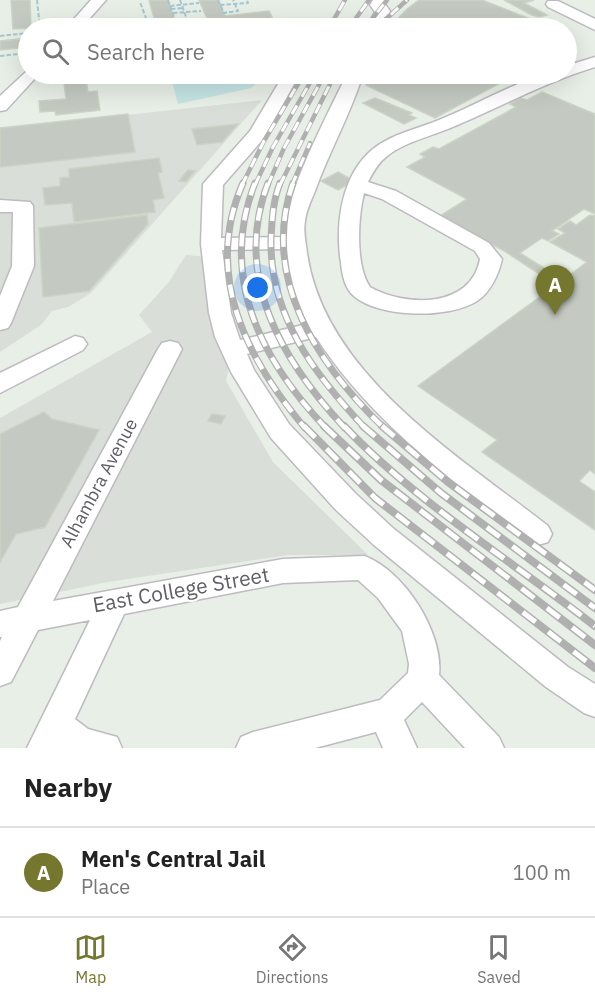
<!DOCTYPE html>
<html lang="en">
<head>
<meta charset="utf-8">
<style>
  :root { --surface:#fff; --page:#f2f2f2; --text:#222; --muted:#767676; --line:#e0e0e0; --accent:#74772d }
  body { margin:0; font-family:"IBM Plex Sans",sans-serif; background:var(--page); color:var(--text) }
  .you { position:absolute; left:258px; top:288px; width:21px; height:21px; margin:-15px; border:4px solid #fff; border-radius:50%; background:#1a73e8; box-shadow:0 0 0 9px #1a73e833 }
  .badge { display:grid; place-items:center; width:39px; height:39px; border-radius:50%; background:var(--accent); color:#fff; font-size:20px; font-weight:700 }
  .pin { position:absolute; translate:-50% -50px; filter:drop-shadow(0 2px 3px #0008) }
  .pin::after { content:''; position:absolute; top:32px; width:21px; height:18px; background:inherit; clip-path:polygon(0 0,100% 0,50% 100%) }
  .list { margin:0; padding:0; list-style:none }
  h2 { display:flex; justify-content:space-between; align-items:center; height:78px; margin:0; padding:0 24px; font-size:26px }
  h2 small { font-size:20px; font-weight:400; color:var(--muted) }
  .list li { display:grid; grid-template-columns:39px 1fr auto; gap:18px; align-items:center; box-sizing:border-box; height:90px; padding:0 24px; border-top:2px solid var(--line) }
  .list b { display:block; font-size:22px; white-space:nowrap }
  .list p { margin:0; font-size:20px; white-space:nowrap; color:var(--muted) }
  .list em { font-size:20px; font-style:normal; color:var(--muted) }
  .icon { flex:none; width:33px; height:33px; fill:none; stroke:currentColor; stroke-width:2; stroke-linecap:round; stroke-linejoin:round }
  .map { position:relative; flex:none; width:595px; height:748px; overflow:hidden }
  .search { position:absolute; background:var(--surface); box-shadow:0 6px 24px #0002; left:18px; right:18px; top:18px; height:66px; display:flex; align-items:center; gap:15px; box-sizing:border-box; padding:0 21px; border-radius:33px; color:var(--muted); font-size:22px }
  .sheet { height:168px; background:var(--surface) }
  nav { display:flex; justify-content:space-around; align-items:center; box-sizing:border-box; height:84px; border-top:2px solid var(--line); background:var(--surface); font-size:16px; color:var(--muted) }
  nav a { display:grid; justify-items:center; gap:3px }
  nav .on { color:var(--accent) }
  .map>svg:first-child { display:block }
  .industrial { fill:#d9ded8 }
  .green { fill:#c4e5e4 }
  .building { fill:#c4cac2; stroke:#cad3c4; stroke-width:1.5 }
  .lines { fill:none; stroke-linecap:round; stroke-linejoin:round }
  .minor-casing { stroke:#bebac1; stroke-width:3 }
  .path { stroke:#a5c7d1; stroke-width:2; stroke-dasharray:4.5 2; stroke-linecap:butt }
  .minor { fill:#fff; fill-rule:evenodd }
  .rail-far2-casing { stroke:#b1b0b1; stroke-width:4.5 }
  .rail-far1-casing { stroke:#b1b0b1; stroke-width:7 }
  .rail-casing { stroke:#b1b0b1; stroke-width:8 }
  .rail-far2 { stroke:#fff; stroke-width:3; stroke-dasharray:10; stroke-linecap:butt }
  .rail-far1 { stroke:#fff; stroke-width:4.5; stroke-dasharray:13; stroke-linecap:butt }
  .rail { stroke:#fff; stroke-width:5; stroke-dasharray:16; stroke-linecap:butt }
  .labels { text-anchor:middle; stroke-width:4.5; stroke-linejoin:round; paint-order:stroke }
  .street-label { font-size:18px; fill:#615d65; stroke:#fff }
  .near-street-label { font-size:21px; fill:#615d65; stroke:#fff }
</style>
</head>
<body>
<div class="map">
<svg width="595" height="748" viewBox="0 0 595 748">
  <rect width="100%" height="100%" fill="#e8efe6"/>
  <path class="industrial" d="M 262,100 L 91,293 L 68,307 L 52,311 L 41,325 L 0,352 L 0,129 Z
    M 186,255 L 207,257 L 229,367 L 226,381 L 273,462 L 368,555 L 288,555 L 108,582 L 0,604 L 0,418 L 152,332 L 139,315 L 168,283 Z"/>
  <path class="green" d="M 170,74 L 267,74 L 251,88 L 178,104 Z"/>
  <path class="building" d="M 11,0 L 30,0 L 31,28 L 13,29 Z
    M 149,0 L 168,0 L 177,27 L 125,28 L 156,25 Z
    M 199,0 L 218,0 L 225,16 L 269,11 L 272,17 L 272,19 L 224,24 L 222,20 L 208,21 Z
    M 419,0 L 482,0 L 533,20 L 526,23 L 540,28 L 389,28 L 407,9 Z
    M 504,0 L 534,0 L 524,3 L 547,15 L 539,17 L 532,15 Z
    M 27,38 L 28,47 L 0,50 L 0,41 Z
    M 63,74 L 130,74 L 130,75 L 86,80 L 88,92 L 97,91 L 100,110 L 56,115 L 55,111 L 40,112 L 39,101 L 66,99 Z
    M 370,74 L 517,74 L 435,118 L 366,85 Z
    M 542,92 L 595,114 L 595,214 L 584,209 L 552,231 L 559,234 L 548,241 L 542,238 L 520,253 L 563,280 L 587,262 L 550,242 L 565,233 L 558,229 L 570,221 L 576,225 L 590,215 L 595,216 L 595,474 L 590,470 L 579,481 L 595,492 L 595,530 L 482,452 L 497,440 L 418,386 L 556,285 L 506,252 L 440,216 L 467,199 L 407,167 L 425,157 L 420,154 L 433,147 L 439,149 L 516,107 L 510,104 L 521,98 L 527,100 Z
    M 375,98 L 412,113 L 409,115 L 416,118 L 404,124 L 363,103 Z
    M 128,114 L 135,152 L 0,167 L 0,128 Z
    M 238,124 L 222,142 L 197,145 L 192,129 Z
    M 159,158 L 162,172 L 158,173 L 164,198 L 153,200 L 155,212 L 74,222 L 72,203 L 45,205 L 43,188 L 60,186 L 60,178 L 69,177 L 69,169 Z
    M 188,170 L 195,171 L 186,182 L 179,181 Z
    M 338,172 L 354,181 L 338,190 L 321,181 Z
    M 147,215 L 148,224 L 89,291 L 43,297 L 39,228 Z
    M 44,412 L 52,419 L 99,430 L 45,527 L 16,534 L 0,562 L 0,434 Z
    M 212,414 L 225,416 L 221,424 L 208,421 Z"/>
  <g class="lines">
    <g class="minor-casing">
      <path id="minor" d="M 91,0 L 106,0 L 81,28 L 66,28 Z
        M 373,0 L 387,0 L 385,4 L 390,11 L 386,22 L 388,28 L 373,28 L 370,22 L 375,12 L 370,5 Z
        M 548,1 L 558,1 L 595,19 L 595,30 L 548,7 L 546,4 Z
        M 595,57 L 595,67 C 546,82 502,106 455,126 C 433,136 406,141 387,156 C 378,163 373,172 368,182 L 396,191 L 489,243 L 502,259 C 499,274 490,293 477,301 C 449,319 379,318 354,296 C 345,289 342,274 341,263 C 335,225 341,175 373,149 C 392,134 417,129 439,120 C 466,109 492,95 518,84 C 526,80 535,75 544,74 C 551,72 559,74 566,74 L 566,66 ZM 364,193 L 382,199 L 475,251 L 480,259 C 471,309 405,307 370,287 C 355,265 358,218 364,193 Z
        M 28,70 L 28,74 L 39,74 L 6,110 L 0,111 L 0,96 Z
        M 284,74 L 296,74 L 298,77 L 264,138 L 223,185 L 221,238 L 285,237 C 281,201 330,110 347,74 L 363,74 C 351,113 329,152 315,191 C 311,201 306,211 305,221 C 303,232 306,243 307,253 C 324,374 459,456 548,526 L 552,534 L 548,542 L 538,545 L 528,542 C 451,478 371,422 316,337 L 247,354 L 254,370 L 289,424 L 356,494 L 394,529 L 568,667 L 595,684 L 595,717 L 584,713 L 546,687 L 374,545 L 336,510 L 271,438 L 231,372 L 215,337 L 209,313 L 201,244 L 203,184 L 250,131 ZM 286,249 L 289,277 L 307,324 L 240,340 L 231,313 L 222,250 Z
        M 0,200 L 30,202 L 33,206 L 34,266 L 11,323 L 8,328 L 0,330 L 0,296 L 12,266 L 13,212 L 0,212 Z
        M 75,336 L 83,338 L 87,344 L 83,350 L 0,393 L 0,373 Z
        M 170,341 L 178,343 L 182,349 L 53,601 L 283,559 L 364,556 C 404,570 444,633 439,675 L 499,737 L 504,748 L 465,748 L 422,702 L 404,720 L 417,748 L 383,748 L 376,732 L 315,748 L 236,748 L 241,737 L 253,732 L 380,700 L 408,673 L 409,664 L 402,631 L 378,598 L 358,580 L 283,583 L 124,614 L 75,719 L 88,729 L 117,737 L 122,748 L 27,748 L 90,620 L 38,630 L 11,682 L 0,686 L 0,641 L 2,637 L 0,637 L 0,611 L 18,607 L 158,349 L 162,343 Z"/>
    </g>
    <path class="path" d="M 37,0 L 40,28
      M 168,0 L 176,23 L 187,22
      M 180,0 L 190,28
      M 218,0 L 224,13 L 238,11 L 233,0
      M 220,5 L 248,3 L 247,0
      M 170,6 L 199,3
      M 171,9 L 183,8
      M 173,13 L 201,11
      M 97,27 L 147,21 L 140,2
      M 262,28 L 301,24
      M 0,36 L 28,33
      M 0,56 L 28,53"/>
    <use href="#minor" class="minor"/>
    <g class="rail-far2-casing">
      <path id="rail-far2" d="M 329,28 L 345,0
        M 349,28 L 369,0
        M 365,28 L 387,0
        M 376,28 L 407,0
        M 242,185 L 264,141 L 304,74
        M 255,185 L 273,147 L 315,74
        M 268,185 L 284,148 L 325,74
        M 280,185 L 335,74
        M 292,185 L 310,143"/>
    </g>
    <g class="rail-far1-casing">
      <path id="rail-far1" d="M 243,183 C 203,274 246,358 305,428
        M 255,183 C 218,277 261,360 326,428
        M 268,183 C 232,277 282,361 345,428
        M 280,183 C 273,201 272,219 271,238 C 269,315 314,374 365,428
        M 293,183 C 260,278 317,364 384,428"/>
    </g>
    <g class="rail-casing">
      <path id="rail" d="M 304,426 L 375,498 L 595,668
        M 324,426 L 381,480 L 595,645
        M 344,426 C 415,501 513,562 595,626
        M 363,426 L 441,493 L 595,608
        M 382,426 L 448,482 L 595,590"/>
    </g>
    <use href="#rail-far2" class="rail-far2"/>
    <use href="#rail-far1" class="rail-far1"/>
    <use href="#rail" class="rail"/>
  </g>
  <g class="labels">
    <g class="street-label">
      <text transform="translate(99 483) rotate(-62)" y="6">Alhambra Avenue</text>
    </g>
    <g class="near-street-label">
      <text transform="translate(181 590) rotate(-10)" y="7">East College Street</text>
    </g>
  </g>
</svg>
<div class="you"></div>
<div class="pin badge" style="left:555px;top:315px">A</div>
<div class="search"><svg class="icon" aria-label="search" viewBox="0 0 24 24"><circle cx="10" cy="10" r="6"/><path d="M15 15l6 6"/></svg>Search here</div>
</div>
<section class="sheet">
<h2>Nearby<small></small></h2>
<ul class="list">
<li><span class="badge">A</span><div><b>Men's Central Jail</b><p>Place</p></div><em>100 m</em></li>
</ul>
</section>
<nav>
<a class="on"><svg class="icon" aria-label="map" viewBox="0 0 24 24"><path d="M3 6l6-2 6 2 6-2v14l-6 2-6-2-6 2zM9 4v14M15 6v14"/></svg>Map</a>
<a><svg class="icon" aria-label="directions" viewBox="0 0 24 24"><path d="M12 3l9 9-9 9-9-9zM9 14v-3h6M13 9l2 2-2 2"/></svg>Directions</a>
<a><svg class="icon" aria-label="saved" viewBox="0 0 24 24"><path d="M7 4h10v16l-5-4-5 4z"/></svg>Saved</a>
</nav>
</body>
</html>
